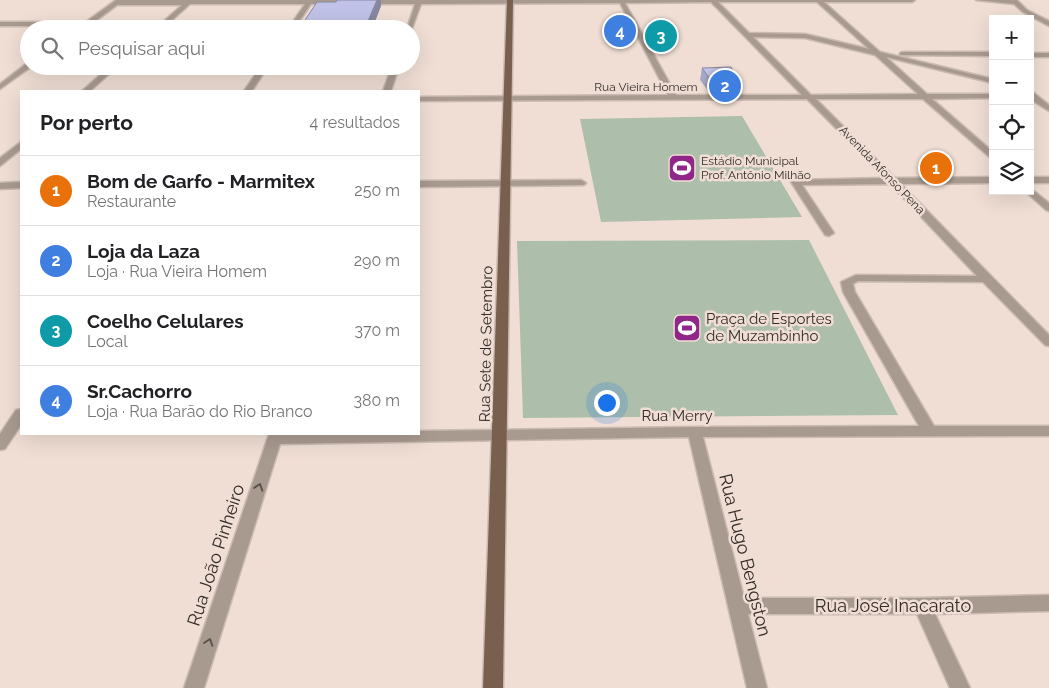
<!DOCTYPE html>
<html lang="pt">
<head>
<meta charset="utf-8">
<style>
  :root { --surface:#fff; --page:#f2f2f2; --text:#202124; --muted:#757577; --line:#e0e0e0; --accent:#912689 }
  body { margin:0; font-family:Raleway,sans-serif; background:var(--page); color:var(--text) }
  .controls { position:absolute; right:15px; top:15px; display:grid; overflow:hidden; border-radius:0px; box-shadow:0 5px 20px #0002 }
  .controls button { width:45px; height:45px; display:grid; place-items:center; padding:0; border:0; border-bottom:1px solid var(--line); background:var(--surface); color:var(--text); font:25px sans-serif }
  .you { position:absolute; left:606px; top:402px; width:18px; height:18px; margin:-12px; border:4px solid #fff; border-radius:50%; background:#1a73e8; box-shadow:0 0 0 8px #1a73e833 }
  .badge { display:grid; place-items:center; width:32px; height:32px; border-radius:50%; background:var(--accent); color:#fff; font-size:16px; font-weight:700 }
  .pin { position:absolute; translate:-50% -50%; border:2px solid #fff; box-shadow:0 1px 5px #0006 }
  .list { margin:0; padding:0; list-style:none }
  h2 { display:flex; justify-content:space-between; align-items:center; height:65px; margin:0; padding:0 20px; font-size:21px }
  h2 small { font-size:16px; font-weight:400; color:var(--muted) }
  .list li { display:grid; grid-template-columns:32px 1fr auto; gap:15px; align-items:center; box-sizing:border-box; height:70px; padding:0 20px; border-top:1px solid var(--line) }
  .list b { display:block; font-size:19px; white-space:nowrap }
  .list p { margin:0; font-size:16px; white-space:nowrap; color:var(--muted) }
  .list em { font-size:16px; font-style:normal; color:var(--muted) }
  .icon { flex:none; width:28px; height:28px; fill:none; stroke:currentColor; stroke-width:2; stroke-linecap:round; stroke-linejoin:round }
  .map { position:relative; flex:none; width:1049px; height:688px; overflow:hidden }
  .search { position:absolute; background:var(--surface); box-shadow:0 5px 20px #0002; left:20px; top:20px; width:400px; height:55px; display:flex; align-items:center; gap:12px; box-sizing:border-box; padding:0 18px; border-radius:28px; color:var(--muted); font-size:19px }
  .panel { position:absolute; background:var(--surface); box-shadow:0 5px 20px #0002; left:20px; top:90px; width:400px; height:345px; border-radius:0px }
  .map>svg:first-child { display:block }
  .green { fill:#adbeaa }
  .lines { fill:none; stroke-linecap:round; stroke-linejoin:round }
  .minor-casing { stroke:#cabab2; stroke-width:3 }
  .major-casing { stroke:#cabab2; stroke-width:3 }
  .minor { fill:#a99a90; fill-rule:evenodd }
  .major { fill:#795f4d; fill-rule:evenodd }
  .wall { fill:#a5a7c7 }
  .shaded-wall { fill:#8688a2 }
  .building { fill:#c0c2e7; stroke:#8688a2 }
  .oneway { stroke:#5c524d }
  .labels { text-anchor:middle; stroke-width:5; stroke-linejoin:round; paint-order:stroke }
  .far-street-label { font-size:12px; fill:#332c29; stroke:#f0ded4 }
  .far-poi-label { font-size:12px; fill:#332c29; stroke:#f0ded4; text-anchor:start }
  .poi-label { font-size:15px; fill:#332c29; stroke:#f0ded4; text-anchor:start }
  .street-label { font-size:15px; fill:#332c29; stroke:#f0ded4 }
  .near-street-label { font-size:18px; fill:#332c29; stroke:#f0ded4 }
</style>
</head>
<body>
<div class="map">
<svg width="1049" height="688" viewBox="0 0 1049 688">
  <rect width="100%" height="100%" fill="#f0ded4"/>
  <path class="green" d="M 742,116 L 802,217 L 601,222 L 580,119 Z
    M 809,240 L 898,415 L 523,418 L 517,241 Z"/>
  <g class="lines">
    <g class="minor-casing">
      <path id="minor" d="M 116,0 L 915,0 L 912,2 L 824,2 L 880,52 L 993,79 L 993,83 L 886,57 L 927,94 L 993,94 L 993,98 L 932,99 L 993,152 L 993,160 L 923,99 L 816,99 L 895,178 L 993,177 L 993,183 L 901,184 L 1049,335 L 1049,346 L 1045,345 L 983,282 L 858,281 L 853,284 L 855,292 L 934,426 L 1049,426 L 1049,436 L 703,437 L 744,598 L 922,598 L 1049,595 L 1049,611 L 935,614 L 970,688 L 950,688 L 917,614 L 748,614 L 767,688 L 747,688 L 689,437 L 280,444 L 204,688 L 184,688 L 269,434 L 419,434 L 419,431 L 695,427 L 919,426 L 843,292 L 841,282 L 856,275 L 977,276 L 890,184 L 802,185 L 834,233 L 829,236 L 825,235 L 791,182 L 793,180 L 885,178 L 807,99 L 419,101 L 419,97 L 668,95 L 620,3 L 421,4 L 411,31 L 411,29 L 407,29 L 415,4 L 311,4 L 294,29 L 288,29 L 305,4 L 190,4 L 162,29 L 155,29 L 182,5 L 117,5 L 85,29 L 78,29 L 81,26 L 0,26 L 0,22 L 86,22 ZM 711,2 L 802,95 L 676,95 L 625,3 ZM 718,2 L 817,2 L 869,49 L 805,34 L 749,33 ZM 753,37 L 805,38 L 875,55 L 918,94 L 811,95 Z
        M 976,0 L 1017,0 L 1027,10 L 1049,21 L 1049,26 L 1023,12 L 1014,4 Z
        M 902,52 L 993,52 L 993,56 L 900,55 L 900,53 Z
        M 1030,53 L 1049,53 L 1049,57 L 1030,57 Z
        M 26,64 L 32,66 L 0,89 L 0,84 Z
        M 110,66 L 118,66 L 90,91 L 82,91 Z
        M 261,66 L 268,66 L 252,91 L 244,91 Z
        M 392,66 L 399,66 L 391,91 L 383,91 Z
        M 1030,90 L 1049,105 L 1049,111 L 1030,99 Z
        M 21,142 L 21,149 L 0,166 L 0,158 Z
        M 1030,177 L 1049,177 L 1049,183 L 1030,183 Z
        M 581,180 L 586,183 L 584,185 L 419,187 L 419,181 Z
        M 21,182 L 21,188 L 0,189 L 0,183 Z
        M 1030,188 L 1049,203 L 1049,211 L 1046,210 L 1027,193 L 1025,191 L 1030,191 Z
        M 21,409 L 21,425 L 5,449 L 0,450 L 0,434 L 16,410 Z"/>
    </g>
    <g class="major-casing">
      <path id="major" d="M 507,0 L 513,0 L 503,688 L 483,688 Z"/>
    </g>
    <use href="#minor" class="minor"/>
    <use href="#major" class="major"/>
  </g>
  <path class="wall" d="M 381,6 L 372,29 L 299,29 Z
    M 702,68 L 738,82 L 735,93 L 710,93 L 700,80 Z"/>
  <path class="shaded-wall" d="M 377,0 L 381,0 L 381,6 L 372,29 L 369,29 L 368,21 Z
    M 347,21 L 348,29 L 342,29 Z"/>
  <path class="building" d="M 337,0 L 377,0 L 368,21 L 347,21 L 342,29 L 299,29 L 317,2 L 336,2 Z
    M 731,67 L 738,82 L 712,82 L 702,68 Z"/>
  <defs><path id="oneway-chevron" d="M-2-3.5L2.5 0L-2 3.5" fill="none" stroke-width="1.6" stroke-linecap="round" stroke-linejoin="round" transform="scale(1.25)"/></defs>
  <g class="oneway">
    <use href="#oneway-chevron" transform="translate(259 487) rotate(-72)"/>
    <use href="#oneway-chevron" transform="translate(209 642) rotate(-72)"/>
  </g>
  <defs>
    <g id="stadium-square" transform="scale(1.4375)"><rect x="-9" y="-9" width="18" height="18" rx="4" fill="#912689" stroke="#f0ded4"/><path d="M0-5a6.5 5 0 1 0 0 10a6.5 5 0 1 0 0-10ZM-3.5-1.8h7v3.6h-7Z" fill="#fff"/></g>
  </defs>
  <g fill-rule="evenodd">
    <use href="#stadium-square" x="682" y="168"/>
    <use href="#stadium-square" x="687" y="328"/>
  </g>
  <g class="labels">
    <g class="far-street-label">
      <text x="646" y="91">Rua Vieira Homem</text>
      <text transform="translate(882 170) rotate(46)" y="4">Avenida Afonso Pena</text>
    </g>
    <g class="far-poi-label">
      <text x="701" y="165">Estádio Municipal<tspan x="701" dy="14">Prof. Antônio Milhão</tspan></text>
    </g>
    <g class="poi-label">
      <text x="706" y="324">Praça de Esportes<tspan x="706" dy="17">de Muzambinho</tspan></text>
    </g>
    <g class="street-label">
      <text transform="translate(486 344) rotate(-89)" y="5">Rua Sete de Setembro</text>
      <text x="677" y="421">Rua Merry</text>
    </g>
    <g class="near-street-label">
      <text transform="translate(216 555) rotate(-72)" y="6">Rua João Pinheiro</text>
      <text transform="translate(745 555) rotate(76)" y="6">Rua Hugo Bengston</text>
      <text x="893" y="612">Rua José Inacarato</text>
    </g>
  </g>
</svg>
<div class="controls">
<button>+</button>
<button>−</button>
<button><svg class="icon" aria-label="locate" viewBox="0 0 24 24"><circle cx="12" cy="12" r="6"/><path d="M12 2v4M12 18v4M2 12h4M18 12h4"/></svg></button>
<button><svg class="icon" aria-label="layers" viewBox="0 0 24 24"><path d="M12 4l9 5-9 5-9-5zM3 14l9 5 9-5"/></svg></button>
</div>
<div class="you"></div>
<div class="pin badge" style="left:936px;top:168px;background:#e8710a">1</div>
<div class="pin badge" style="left:725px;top:86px;background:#3f7fe0">2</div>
<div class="pin badge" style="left:661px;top:36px;background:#0f9aa8">3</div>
<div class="pin badge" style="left:620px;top:31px;background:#3f7fe0">4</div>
<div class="search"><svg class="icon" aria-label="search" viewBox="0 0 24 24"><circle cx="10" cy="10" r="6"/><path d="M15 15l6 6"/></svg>Pesquisar aqui</div>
<section class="panel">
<h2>Por perto<small>4 resultados</small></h2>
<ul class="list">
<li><span class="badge" style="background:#e8710a">1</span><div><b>Bom de Garfo - Marmitex</b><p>Restaurante</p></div><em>250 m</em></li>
<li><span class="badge" style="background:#3f7fe0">2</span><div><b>Loja da Laza</b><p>Loja · Rua Vieira Homem</p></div><em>290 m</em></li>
<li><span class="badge" style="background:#0f9aa8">3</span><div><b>Coelho Celulares</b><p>Local</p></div><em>370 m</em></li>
<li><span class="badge" style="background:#3f7fe0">4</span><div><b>Sr.Cachorro</b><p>Loja · Rua Barão do Rio Branco</p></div><em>380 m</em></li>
</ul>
</section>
</div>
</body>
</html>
